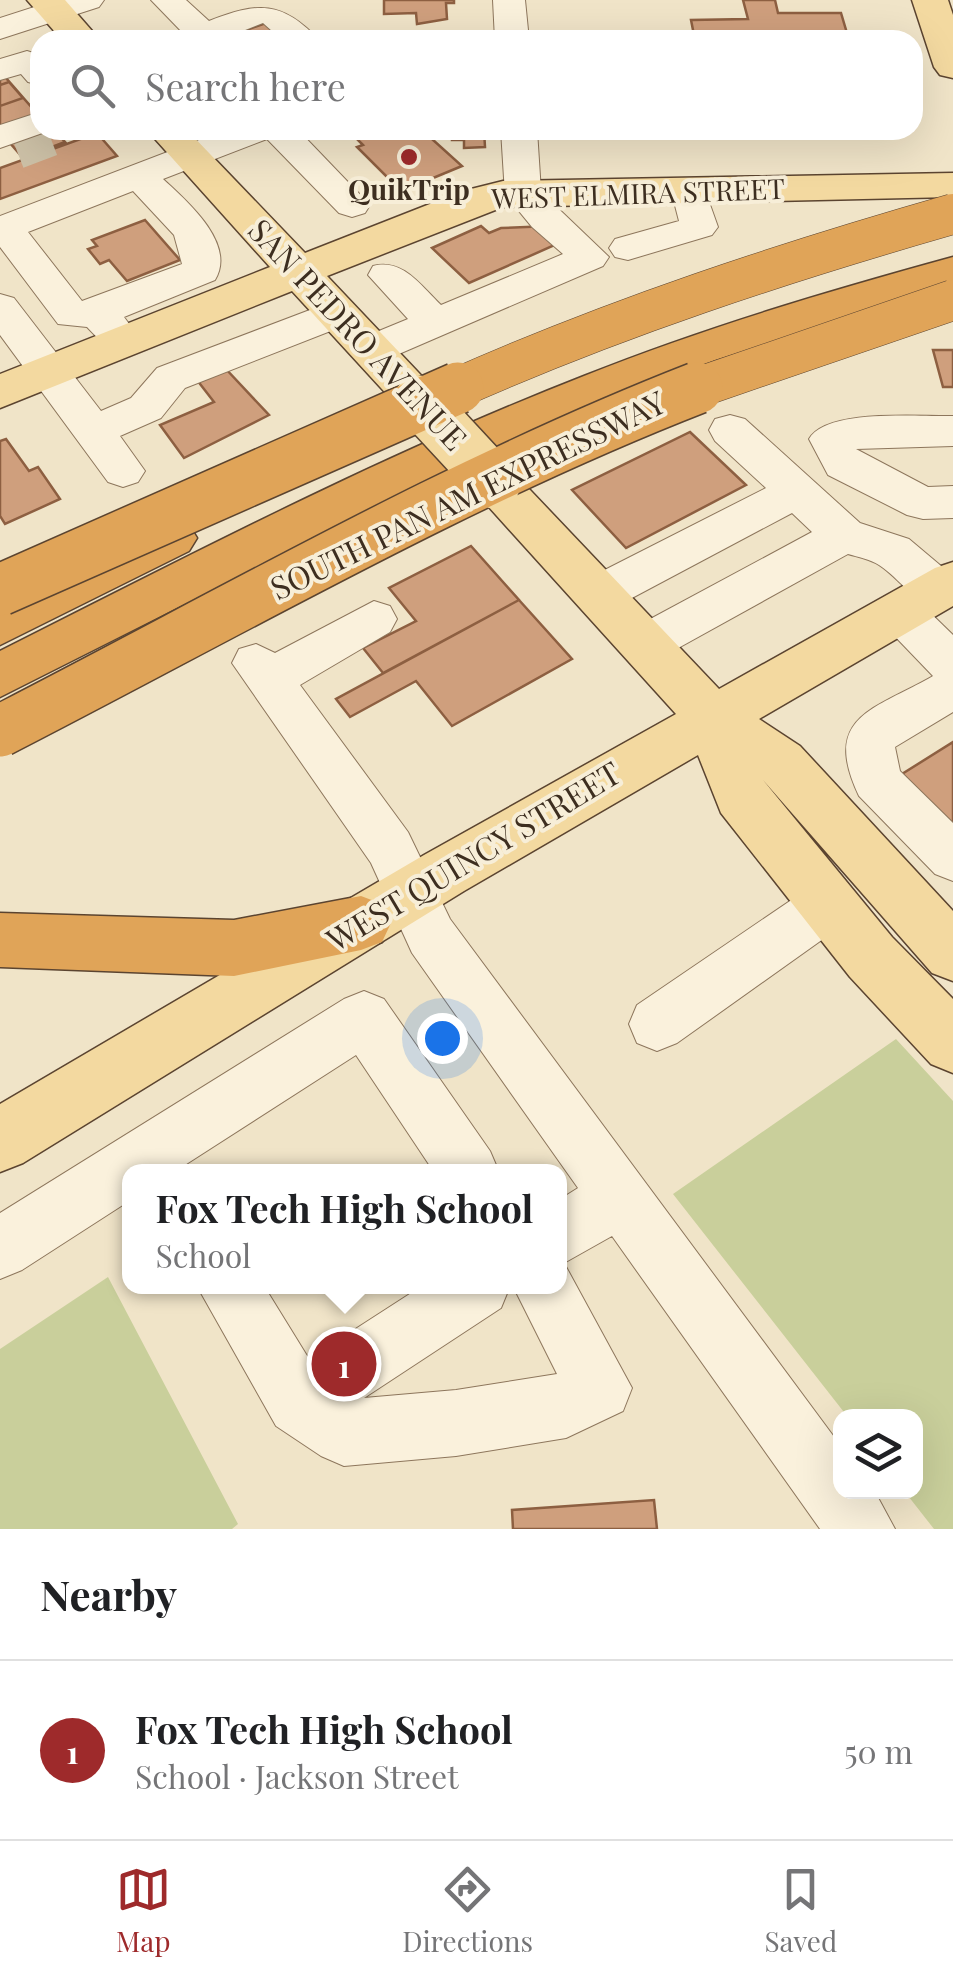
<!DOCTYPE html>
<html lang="en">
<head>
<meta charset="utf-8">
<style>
  :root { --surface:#fff; --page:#f2f2f2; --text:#202124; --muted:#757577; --line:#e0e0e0; --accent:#9e2a2b }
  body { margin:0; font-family:"Playfair Display",serif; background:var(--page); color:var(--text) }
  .controls { position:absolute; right:30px; bottom:30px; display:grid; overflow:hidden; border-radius:20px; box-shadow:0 10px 40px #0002 }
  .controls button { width:90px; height:90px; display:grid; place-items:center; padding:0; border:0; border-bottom:2px solid var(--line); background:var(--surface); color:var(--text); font:50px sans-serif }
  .you { position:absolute; left:442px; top:1038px; width:35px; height:35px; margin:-25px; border:8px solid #fff; border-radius:50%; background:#1a73e8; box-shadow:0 0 0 15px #1a73e833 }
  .badge { display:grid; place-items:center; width:65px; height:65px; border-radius:50%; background:var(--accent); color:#fff; font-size:32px; font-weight:700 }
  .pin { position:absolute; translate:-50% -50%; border:5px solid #fff; box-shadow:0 2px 10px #0006 }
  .popup { position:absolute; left:122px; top:1164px; width:445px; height:130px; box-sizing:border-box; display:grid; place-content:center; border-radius:20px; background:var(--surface); filter:drop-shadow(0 2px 8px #0005); font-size:32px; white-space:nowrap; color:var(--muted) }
  .popup b { font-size:38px; color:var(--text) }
  .popup::after { content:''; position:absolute; left:50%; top:100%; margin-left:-20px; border:20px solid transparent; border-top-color:var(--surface) }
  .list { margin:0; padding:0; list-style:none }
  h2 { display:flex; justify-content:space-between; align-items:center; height:130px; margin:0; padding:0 40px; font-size:42px }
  h2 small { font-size:32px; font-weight:400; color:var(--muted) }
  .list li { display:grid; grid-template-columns:65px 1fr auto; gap:30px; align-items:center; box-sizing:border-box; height:180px; padding:0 40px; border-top:2px solid var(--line) }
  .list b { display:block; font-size:38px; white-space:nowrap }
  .list p { margin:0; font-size:32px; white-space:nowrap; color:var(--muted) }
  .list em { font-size:32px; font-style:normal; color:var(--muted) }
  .icon { flex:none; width:55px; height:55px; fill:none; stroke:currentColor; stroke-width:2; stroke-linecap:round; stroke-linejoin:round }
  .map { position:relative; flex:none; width:953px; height:1529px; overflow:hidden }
  .search { position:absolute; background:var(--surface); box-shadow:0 10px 40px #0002; left:30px; right:30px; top:30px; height:110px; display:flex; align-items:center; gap:25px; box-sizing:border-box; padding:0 35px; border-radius:30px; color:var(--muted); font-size:38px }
  .sheet { height:310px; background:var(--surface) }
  nav { display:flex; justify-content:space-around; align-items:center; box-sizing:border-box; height:140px; border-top:2px solid var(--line); background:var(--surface); font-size:28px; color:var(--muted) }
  nav a { display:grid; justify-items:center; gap:5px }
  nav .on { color:var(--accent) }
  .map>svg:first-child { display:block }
  .green { fill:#c9cf9b }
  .building { fill:#cf9f7d; stroke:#8d5f41; stroke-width:2.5 }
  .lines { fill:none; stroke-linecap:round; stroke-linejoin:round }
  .minor-tunnel { stroke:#ccc0a6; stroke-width:36; stroke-dasharray:36 19; stroke-linecap:butt }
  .minor-casing { stroke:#8d765c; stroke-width:2 }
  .major-casing { stroke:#5b4430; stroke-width:3 }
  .highway-casing { stroke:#5b4430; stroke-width:3 }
  .minor { fill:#faf1dc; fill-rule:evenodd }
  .major { fill:#f3d9a0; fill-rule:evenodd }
  .highway { fill:#e0a458; fill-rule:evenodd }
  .major-bridge-casing { stroke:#5b4430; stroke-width:54; stroke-linecap:butt }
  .highway-bridge-far1-casing { stroke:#5b4430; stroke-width:41; stroke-linecap:butt }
  .highway-bridge-casing { stroke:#5b4430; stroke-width:54; stroke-linecap:butt }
  .major-bridge { stroke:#f3d9a0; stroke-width:51 }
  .highway-bridge-far1 { stroke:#e0a458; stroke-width:40 }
  .highway-bridge { stroke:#e0a458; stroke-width:51 }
  .poi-dot { fill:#9e2a2b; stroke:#f7eed8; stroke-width:4 }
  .labels { text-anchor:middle; stroke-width:8; stroke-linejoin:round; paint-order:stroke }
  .far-poi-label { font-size:28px; font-weight:bold; fill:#3d2e20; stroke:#f7eed8 }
  .far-street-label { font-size:28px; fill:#3d2e20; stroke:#f7eed8 }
  .street-label { font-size:32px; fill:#3d2e20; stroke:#f7eed8 }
</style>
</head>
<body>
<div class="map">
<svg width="953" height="1529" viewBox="0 0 953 1529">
  <rect width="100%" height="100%" fill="#f0e4c8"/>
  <path class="green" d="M 896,1039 L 953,1101 L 953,1529 L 934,1529 L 905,1492 L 916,1492 L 916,1416 L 847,1416 L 673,1194 Z
    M 108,1277 L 238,1524 L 232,1529 L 0,1529 L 0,1349 Z"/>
  <path class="building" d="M 384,0 L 454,0 L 454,3 L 446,3 L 447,19 L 417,24 L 416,13 L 384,14 Z
    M 743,0 L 775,0 L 778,13 L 841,13 L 849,40 L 695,40 L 691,20 L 748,19 Z
    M 266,23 L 283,40 L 218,40 Z
    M 0,71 L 40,117 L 40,118 L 0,133 Z
    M 9,82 L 23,98 L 0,106 L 0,85 Z
    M 47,130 L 54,130 L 65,142 L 23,158 L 10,143 Z
    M 422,130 L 462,166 L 409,188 L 396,176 L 389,179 L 357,147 L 363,145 L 349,131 Z
    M 442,130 L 484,130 L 485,147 L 464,148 L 464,140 L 452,140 L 452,132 Z
    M 97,133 L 117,156 L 0,199 L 0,168 Z
    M 145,220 L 180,260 L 127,281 L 109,260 L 100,264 L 88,249 L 97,246 L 92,240 Z
    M 481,226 L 489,233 L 501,228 L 550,226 L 566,240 L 469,283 L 432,248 Z
    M 933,350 L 953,350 L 953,387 L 943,387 Z
    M 225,368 L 269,415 L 184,458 L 160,425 L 214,402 L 197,380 Z
    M 690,432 L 746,485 L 626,548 L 572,490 Z
    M 6,439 L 29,471 L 38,467 L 60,499 L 5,524 L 0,516 L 0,441 Z
    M 471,546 L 519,600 L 383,673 L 363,648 L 416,621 L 389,588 Z
    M 519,600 L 572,659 L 452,726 L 416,681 L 350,717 L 336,699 Z
    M 953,742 L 953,827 L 902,774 Z
    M 654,1500 L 657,1529 L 513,1529 L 512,1510 Z"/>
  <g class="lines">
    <path class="minor-tunnel" d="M 17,151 L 59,135"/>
    <g class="minor-casing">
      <path id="minor" d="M 56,0 L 104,0 L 99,7 L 0,39 L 0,18 Z
        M 151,0 L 186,0 L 209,21 C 258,2 282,0 319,40 L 282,40 L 263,23 L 220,40 L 173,40 L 182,32 Z
        M 493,0 L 525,0 L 529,40 L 495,40 Z
        M 27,51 L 40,55 L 40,85 L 28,82 L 21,74 L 0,80 L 0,59 Z
        M 40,112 L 40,130 L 51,130 L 0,148 L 0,125 Z
        M 225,130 L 298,130 L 370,205 L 365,213 L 352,217 L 339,213 L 267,139 L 163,179 C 187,201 237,244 215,280 L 124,317 L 138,336 L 132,346 C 110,352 102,343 87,327 L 58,324 L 0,247 L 0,216 ZM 133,191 L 174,235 L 182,264 L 82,301 L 28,232 Z
        M 501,130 L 537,130 L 541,192 L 609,257 L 603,266 L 385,360 L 371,364 L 357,360 L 351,350 L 357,340 L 408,319 L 368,275 L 373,266 C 403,258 421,286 441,305 L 563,254 L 532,227 L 505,194 Z
        M 689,179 L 702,182 L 718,227 L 712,235 L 628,260 L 615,257 L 609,248 L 615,239 L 679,221 L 671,190 L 676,182 Z
        M 0,294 L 14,298 L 101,411 L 131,398 L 157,368 L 323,305 L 337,301 L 351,305 L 357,314 L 351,323 L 185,388 L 161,418 L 120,436 L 145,471 L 138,482 L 123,487 L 108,482 L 0,335 Z
        M 730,415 L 745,419 L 860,523 L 909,539 L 953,576 L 953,603 C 919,614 904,581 879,565 C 870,559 858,557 848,554 L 662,657 L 645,663 L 628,657 L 621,644 L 628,631 L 812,532 L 792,513 L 615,607 L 599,612 L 583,607 L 576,594 L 583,581 L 766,488 L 715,441 L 709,430 L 715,419 Z
        M 953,416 L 953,446 L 856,449 L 928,487 L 953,486 L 953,518 L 923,519 L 907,515 L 828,475 L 809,439 C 827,408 918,417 953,416 Z
        M 900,594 L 916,599 L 953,635 L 953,712 L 895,747 L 900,771 L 953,823 L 953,881 L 935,874 L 859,796 C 821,716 874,710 933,676 L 884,625 L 877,612 L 884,599 Z
        M 374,601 L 390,606 L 397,619 L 390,632 L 300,685 L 408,832 L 450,919 L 840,1445 L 840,1492 L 875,1492 L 895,1529 L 820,1529 L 612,1236 L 564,1263 L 632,1388 L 623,1411 L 566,1438 L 456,1456 L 344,1466 L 321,1456 L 276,1426 L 197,1286 L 264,1286 L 309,1359 L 422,1286 L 510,1286 L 501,1308 L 364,1398 L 456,1390 L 557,1374 L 513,1286 L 559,1286 L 559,1200 L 578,1188 L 412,953 L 371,863 L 232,663 L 239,649 L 256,644 L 275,653 Z
        M 828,881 L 847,888 L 855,905 L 847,922 L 677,1043 L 657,1051 L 637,1043 L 629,1024 L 637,1005 L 809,888 Z
        M 364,991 L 384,999 L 490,1151 L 499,1172 L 434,1172 L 356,1055 L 174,1172 L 129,1172 L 129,1201 L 22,1270 L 0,1279 L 0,1213 L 344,999 Z"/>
    </g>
    <g class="major-casing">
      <path id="major" d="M 27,0 L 65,0 L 100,40 L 62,40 Z
        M 912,0 L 948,0 L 953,15 L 953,78 L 940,75 L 934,67 Z
        M 147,130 L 187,130 L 305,253 L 463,191 L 503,181 L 953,173 L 953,197 L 503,207 L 327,276 L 435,390 L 442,401 L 435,412 L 419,417 L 403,412 L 292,291 L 0,408 L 0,374 L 270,267 Z
        M 495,465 L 512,471 L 719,689 L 935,568 L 953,562 L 953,606 L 759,719 L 800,746 L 953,911 L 953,981 L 932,973 L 763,780 L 892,937 L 953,999 L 953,1073 L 931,1064 L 850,977 L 721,813 L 698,755 L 464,891 L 23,1163 L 0,1172 L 0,1104 L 424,855 L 676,714 L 478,495 L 471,483 L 478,471 Z"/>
    </g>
    <g class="highway-casing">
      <path id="highway" d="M 953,257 L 953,285 L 715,360 L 567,418 L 359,516 L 0,697 L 0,651 C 192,554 384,454 584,376 C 704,328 829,291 953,257 Z
        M 172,519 L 189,525 L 197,538 L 189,551 L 0,645 L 0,602 Z
        M 361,896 L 382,904 L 391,923 L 382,942 L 361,950 L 234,976 L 0,967 L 0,913 L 234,920 Z"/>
    </g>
    <use href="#minor" class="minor"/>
    <use href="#major" class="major"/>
    <use href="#highway" class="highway"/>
    <g class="major-bridge-casing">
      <path id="major-bridge" d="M 419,401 L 495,483"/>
    </g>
    <g class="highway-bridge-far1-casing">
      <path id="highway-bridge-far1" d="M 453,390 C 615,318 782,263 953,214
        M 691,390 L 953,300"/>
    </g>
    <g class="highway-bridge-casing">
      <path id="highway-bridge" d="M 0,590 L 458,388
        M 0,731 C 230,613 456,482 697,388"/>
    </g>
    <use href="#major-bridge" class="major-bridge"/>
    <use href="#highway-bridge-far1" class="highway-bridge-far1"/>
    <use href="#highway-bridge" class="highway-bridge"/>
  </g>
  <circle class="poi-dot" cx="409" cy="157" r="10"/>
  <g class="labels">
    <g class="far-poi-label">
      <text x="409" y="200">QuikTrip</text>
    </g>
    <g class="far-street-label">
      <text transform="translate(638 194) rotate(-2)" y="10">WEST ELMIRA STREET</text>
    </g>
    <g class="street-label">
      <text transform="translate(357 335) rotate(47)" y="11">SAN PEDRO AVENUE</text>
      <text transform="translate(468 496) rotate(-26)" y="11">SOUTH PAN AM EXPRESSWAY</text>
      <text transform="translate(474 857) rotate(-31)" y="11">WEST QUINCY STREET</text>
    </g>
  </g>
</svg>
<div class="controls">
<button><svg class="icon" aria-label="layers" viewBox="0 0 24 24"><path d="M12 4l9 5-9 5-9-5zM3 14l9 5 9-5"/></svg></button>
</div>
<div class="you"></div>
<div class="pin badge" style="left:344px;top:1364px">1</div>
<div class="popup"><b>Fox Tech High School</b>School</div>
<div class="search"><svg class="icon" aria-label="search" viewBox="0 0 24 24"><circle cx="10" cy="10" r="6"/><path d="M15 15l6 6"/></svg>Search here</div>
</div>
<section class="sheet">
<h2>Nearby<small></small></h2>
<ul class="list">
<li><span class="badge">1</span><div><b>Fox Tech High School</b><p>School · Jackson Street</p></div><em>50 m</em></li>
</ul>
</section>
<nav>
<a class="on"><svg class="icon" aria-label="map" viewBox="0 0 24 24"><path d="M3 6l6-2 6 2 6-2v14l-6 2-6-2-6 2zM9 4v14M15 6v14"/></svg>Map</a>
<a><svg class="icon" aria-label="directions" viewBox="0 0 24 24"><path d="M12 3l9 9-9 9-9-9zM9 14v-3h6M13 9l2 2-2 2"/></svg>Directions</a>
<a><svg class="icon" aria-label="saved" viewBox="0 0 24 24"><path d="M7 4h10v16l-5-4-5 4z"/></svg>Saved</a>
</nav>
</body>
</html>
